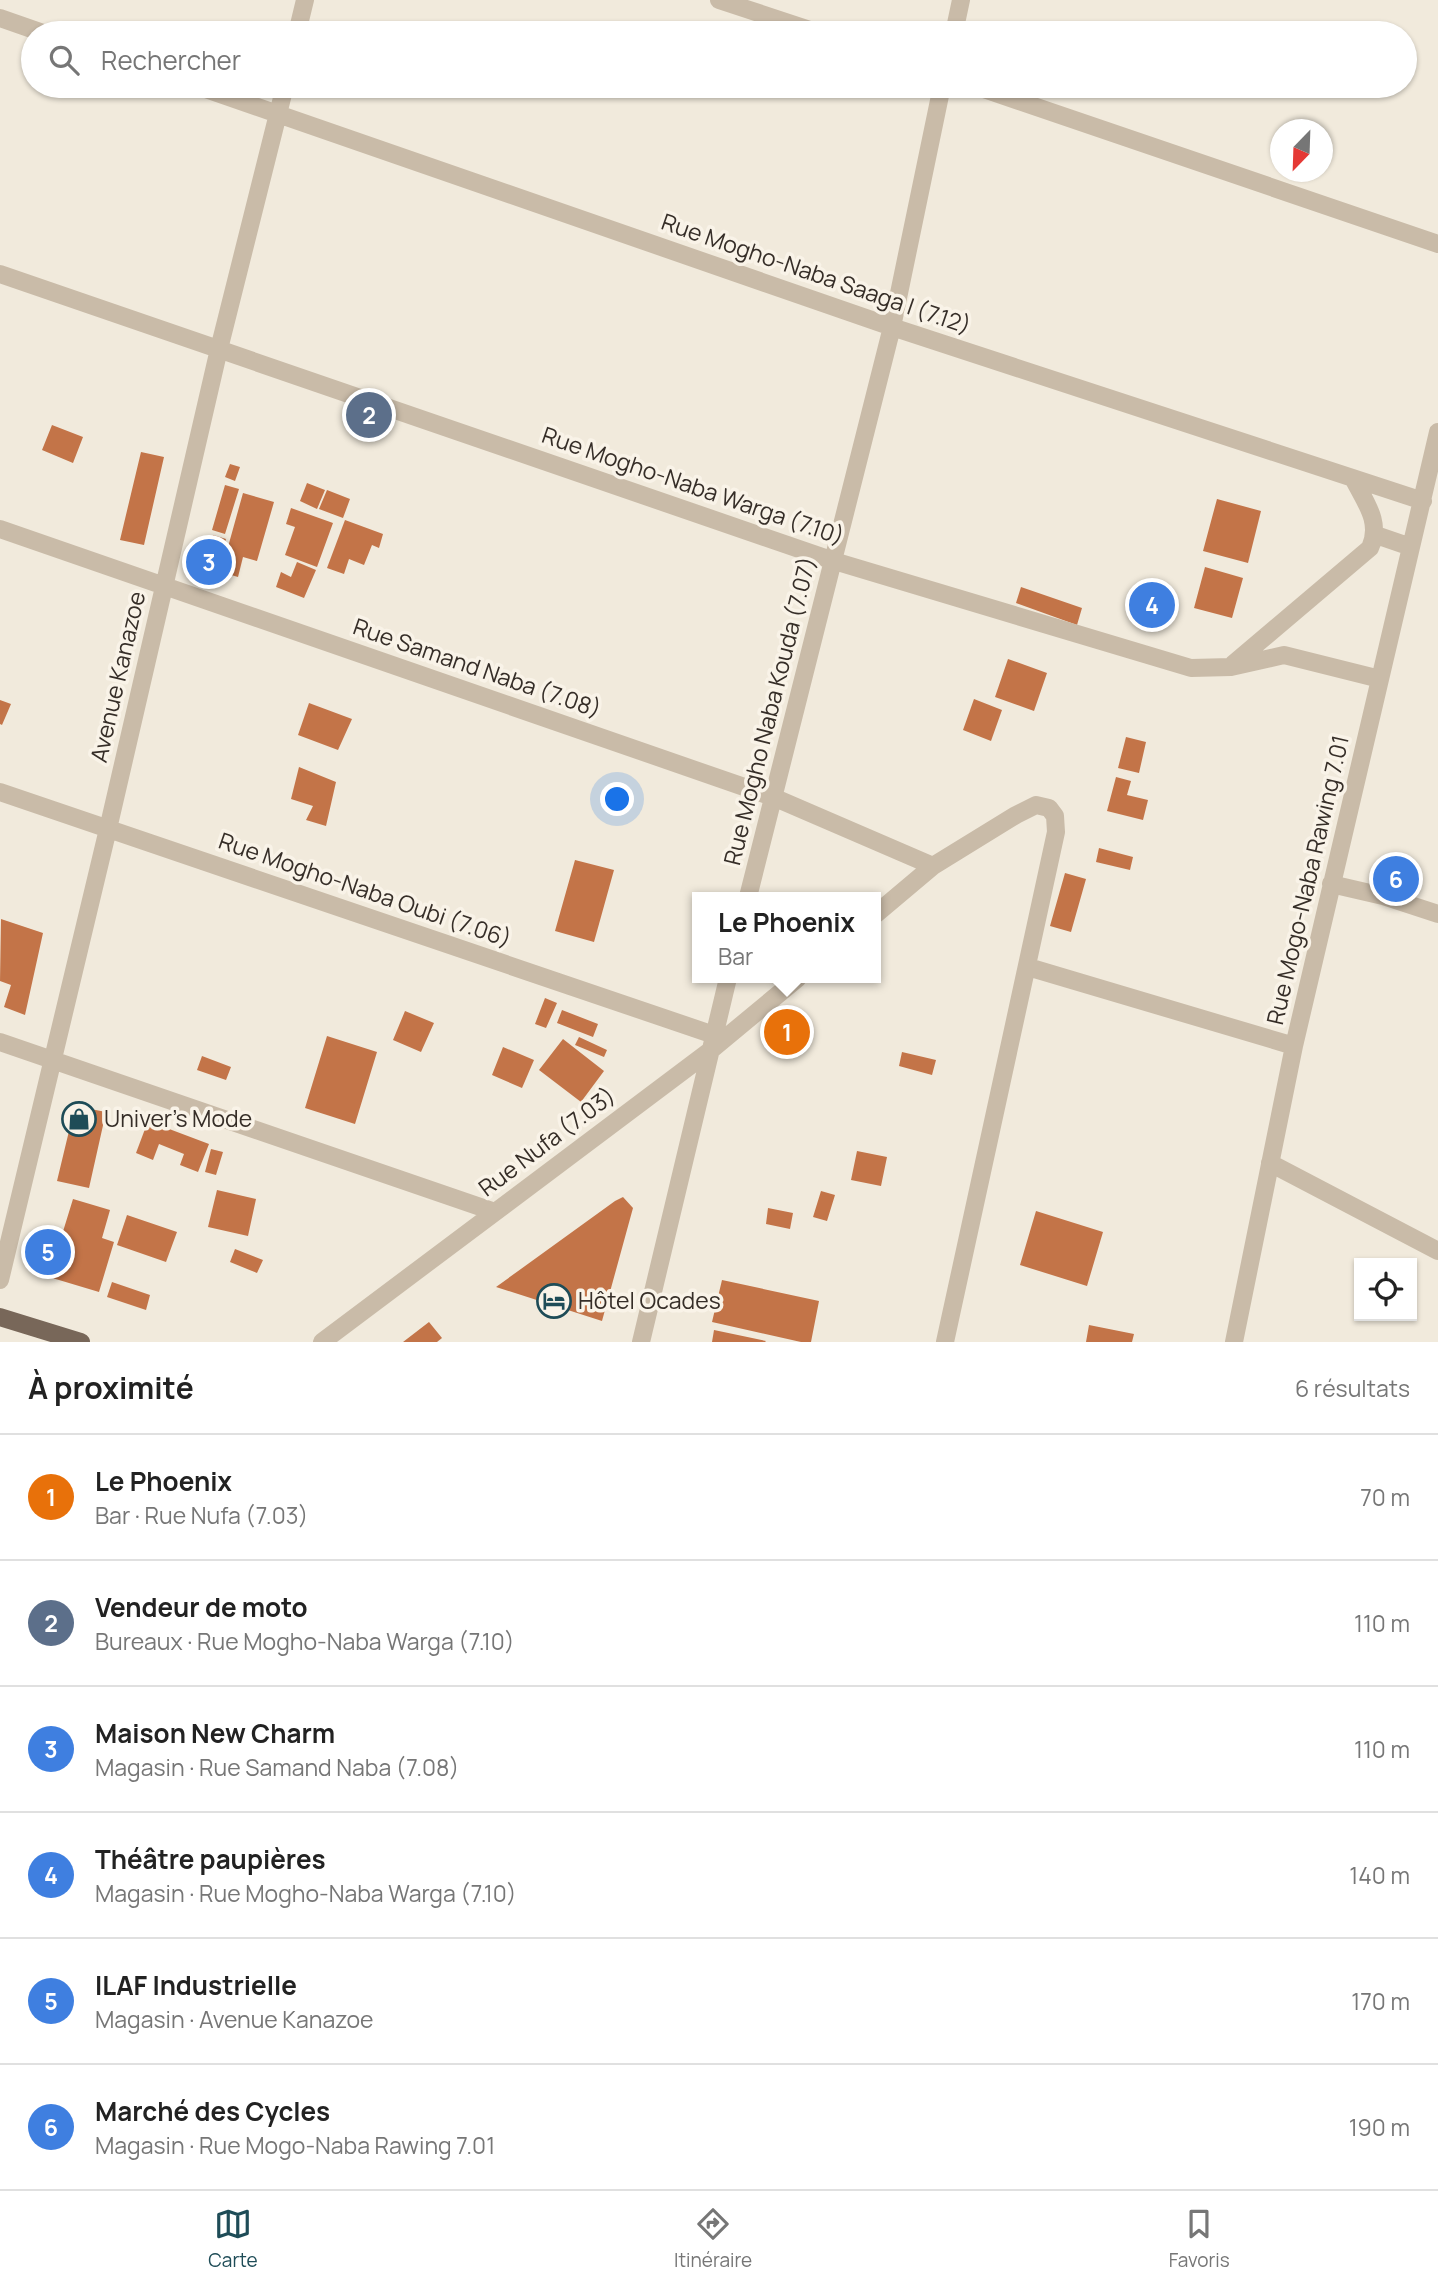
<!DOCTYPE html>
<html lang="fr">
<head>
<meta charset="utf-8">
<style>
  :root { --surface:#fff; --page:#f6f6f6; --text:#222; --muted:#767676; --line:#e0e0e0; --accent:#1e4c57 }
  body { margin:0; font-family:Manrope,sans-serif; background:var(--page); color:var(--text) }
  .controls { position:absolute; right:21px; bottom:21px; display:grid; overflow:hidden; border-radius:0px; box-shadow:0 2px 5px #0004 }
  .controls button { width:63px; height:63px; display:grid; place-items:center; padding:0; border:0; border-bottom:2px solid var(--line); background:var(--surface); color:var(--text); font:35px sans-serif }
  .compass { position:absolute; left:1270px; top:119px; width:63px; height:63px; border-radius:50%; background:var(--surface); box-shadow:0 2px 5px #0004; rotate:203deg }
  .you { position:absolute; left:618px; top:800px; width:24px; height:24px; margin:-18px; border:5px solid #fff; border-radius:50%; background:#1a73e8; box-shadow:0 0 0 10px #1a73e833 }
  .badge { display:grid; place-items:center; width:46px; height:46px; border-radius:50%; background:var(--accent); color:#fff; font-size:23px; font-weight:700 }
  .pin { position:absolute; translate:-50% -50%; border:4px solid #fff; box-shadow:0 2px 7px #0006 }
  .popup { position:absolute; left:692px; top:892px; width:189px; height:91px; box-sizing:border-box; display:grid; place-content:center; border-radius:0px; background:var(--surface); filter:drop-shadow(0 2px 5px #0005); font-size:23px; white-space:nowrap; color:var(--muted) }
  .popup b { font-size:26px; color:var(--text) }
  .popup::after { content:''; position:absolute; left:50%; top:100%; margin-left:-14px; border:14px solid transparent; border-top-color:var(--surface) }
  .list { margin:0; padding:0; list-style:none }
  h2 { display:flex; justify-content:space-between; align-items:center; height:91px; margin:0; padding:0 28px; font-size:30px }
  h2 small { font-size:23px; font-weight:400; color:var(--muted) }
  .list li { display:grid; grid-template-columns:46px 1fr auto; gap:21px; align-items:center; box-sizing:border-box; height:126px; padding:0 28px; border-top:2px solid var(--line) }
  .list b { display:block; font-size:26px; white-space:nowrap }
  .list p { margin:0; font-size:23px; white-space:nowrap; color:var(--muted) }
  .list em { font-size:23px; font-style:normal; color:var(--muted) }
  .icon { flex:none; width:38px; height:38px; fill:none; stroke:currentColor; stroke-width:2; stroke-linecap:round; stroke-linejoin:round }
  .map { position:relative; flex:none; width:1438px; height:1342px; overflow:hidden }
  .search { position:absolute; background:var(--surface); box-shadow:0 2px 5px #0004; left:21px; right:21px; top:21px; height:77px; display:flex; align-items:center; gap:18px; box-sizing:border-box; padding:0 24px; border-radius:38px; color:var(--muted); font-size:26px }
  .sheet { height:847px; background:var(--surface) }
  nav { display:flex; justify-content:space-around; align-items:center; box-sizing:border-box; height:98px; border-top:2px solid var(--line); background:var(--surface); font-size:19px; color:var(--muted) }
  nav a { display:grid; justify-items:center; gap:4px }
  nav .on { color:var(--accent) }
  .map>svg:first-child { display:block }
  .building { fill:#c37448 }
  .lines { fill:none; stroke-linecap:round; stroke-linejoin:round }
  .minor { stroke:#c9bba8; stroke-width:18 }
  .major { stroke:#786759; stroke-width:18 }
  .labels { text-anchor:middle; stroke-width:7; stroke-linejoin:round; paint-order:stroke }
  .street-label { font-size:23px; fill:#362e28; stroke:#f9f3e8 }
  .poi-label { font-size:23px; fill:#362e28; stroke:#f9f3e8; text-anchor:start }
</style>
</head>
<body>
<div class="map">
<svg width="1438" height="1342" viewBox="0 0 1438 1342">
  <rect width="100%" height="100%" fill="#f1eadc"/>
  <path class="building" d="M 52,425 L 83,437 L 73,463 L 42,450 Z
    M 141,452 L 164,457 L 144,545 L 120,540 Z
    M 230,464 L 240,467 L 235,481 L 225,477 Z
    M 307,483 L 325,490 L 317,509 L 300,501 Z
    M 225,485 L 239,489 L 225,534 L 212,530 Z
    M 327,490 L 350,499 L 343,518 L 319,509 Z
    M 243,493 L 274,502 L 257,561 L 243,557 L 238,577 L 221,572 Z
    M 1217,499 L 1261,511 L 1248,563 L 1203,551 Z
    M 291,508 L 333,523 L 317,567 L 285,555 L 295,527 L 286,524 Z
    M 345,520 L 383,534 L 379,548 L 372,545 L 364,565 L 349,559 L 344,574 L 327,568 Z
    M 213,535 L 226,539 L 215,572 L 203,568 Z
    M 297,562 L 316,570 L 304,598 L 276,587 L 281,572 L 291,577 Z
    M 1205,567 L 1243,578 L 1232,618 L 1194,608 Z
    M 1021,587 L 1082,608 L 1077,625 L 1016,603 Z
    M 1008,659 L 1047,673 L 1034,711 L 995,697 Z
    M 974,699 L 1002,710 L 991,741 L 963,730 Z
    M 0,700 L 11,704 L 2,725 L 0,724 Z
    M 309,703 L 352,719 L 338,750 L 298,735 Z
    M 1126,737 L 1146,742 L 1139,773 L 1118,768 Z
    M 299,767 L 336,782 L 326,826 L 306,820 L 313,806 L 291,799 Z
    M 1116,777 L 1131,781 L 1127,795 L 1148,800 L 1143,820 L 1107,811 Z
    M 1099,848 L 1133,857 L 1130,870 L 1096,862 Z
    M 575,860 L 614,870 L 594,942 L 555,931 Z
    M 1065,873 L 1086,879 L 1071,932 L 1050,926 Z
    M 1,919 L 43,933 L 25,1015 L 4,1007 L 11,985 L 0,981 Z
    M 545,998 L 557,1003 L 546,1028 L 535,1024 Z
    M 562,1010 L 598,1024 L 593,1037 L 557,1023 Z
    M 405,1011 L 434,1023 L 421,1052 L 393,1040 Z
    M 327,1036 L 377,1052 L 355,1124 L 305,1108 Z
    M 579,1037 L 607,1050 L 604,1057 L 575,1045 Z
    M 563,1039 L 604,1071 L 581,1102 L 539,1070 Z
    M 503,1047 L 534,1060 L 522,1088 L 492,1075 Z
    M 902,1052 L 936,1060 L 932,1075 L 899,1066 Z
    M 202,1056 L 231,1067 L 226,1080 L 197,1070 Z
    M 75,1106 L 106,1112 L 89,1188 L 57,1181 Z
    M 148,1121 L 209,1144 L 198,1172 L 180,1165 L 184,1154 L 159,1144 L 153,1160 L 136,1153 Z
    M 211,1149 L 223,1152 L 216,1175 L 205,1172 Z
    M 857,1151 L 887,1157 L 881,1186 L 851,1180 Z
    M 217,1190 L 256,1199 L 248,1236 L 208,1227 Z
    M 821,1191 L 835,1195 L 827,1221 L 813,1217 Z
    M 623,1197 L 633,1208 L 602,1321 L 496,1287 L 615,1201 Z
    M 73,1199 L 110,1210 L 102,1238 L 114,1242 L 99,1292 L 49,1277 Z
    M 768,1208 L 793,1213 L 790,1229 L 766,1224 Z
    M 1036,1211 L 1103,1232 L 1087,1286 L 1020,1265 Z
    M 127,1215 L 177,1232 L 166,1262 L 117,1245 Z
    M 235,1249 L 263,1260 L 257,1273 L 230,1262 Z
    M 722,1280 L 819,1301 L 811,1342 L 801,1342 L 712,1322 Z
    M 112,1282 L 150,1295 L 146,1310 L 107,1297 Z
    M 429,1322 L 442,1338 L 437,1342 L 403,1342 Z
    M 1089,1325 L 1134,1334 L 1132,1342 L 1086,1342 Z
    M 714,1330 L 766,1341 L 765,1342 L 712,1342 Z"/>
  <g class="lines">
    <path class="minor" d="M 719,0 L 819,33
      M 0,18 L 43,33
      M 297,33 L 305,0
      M 954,33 L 961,0
      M 197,86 L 892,327 L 1423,501
      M 975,86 L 1438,244
      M 0,274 L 834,561 L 1191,668 L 1231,667 L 1284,655 L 1380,679
      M 0,529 L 773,797 L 933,866
      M 1376,535 L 1411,547
      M 1233,664 L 1370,548 C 1382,522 1365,502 1353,478
      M 0,792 L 714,1035
      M 1331,884 L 1383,896 L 1438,914
      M 748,897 L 892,327 L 942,86
      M 876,914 L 933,866 L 1016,815 L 1036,805 L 1049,808 L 1055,816 L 1056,832 L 945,1342
      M 1028,967 L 1294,1046
      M 0,1042 L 495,1212
      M 1270,1163 L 1438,1251
      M 0,1280 L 108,829 L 219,349 L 285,86
      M 322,1342 L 711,1050 L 798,978
      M 641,1342 L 728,978
      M 1234,1342 L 1294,1046 L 1438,432"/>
    <path class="major" d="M 0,1317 L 81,1342"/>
  </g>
  <defs>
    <g id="shop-ring" transform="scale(1.75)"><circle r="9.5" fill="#f9f3e8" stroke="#1e4c57" stroke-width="1.5"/><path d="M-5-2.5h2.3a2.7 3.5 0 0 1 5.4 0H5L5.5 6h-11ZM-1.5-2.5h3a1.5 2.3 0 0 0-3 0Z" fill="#1e4c57"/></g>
    <g id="hotel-ring" transform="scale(1.75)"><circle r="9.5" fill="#f9f3e8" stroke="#1e4c57" stroke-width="1.5"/><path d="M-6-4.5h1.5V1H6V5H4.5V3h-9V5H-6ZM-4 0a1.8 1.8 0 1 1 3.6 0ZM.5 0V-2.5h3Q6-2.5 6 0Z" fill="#1e4c57"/></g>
  </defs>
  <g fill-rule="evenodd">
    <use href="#shop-ring" x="79" y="1119"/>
    <use href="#hotel-ring" x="554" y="1301"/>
  </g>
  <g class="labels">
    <g class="street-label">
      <text transform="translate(816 274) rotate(19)" y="8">Rue Mogho-Naba Saaga I (7.12)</text>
      <text transform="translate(693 486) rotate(19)" y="8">Rue Mogho-Naba Warga (7.10)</text>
      <text transform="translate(477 668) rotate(19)" y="8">Rue Samand Naba (7.08)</text>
      <text transform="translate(118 677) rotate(-77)" y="8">Avenue Kanazoe</text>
      <text transform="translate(770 711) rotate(-76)" y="8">Rue Mogho Naba Kouda (7.07)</text>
      <text transform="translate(1308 880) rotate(-77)" y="8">Rue Mogo-Naba Rawing 7.01</text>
      <text transform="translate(365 890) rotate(19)" y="8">Rue Mogho-Naba Oubi (7.06)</text>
      <text transform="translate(547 1142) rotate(-37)" y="8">Rue Nufa (7.03)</text>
    </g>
    <g class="poi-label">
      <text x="104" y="1127">Univer's Mode</text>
      <text x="578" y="1309">Hôtel Ocades</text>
    </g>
  </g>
</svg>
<div class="controls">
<button><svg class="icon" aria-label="locate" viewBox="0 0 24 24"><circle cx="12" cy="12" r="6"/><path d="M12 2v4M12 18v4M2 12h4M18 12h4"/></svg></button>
</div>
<svg class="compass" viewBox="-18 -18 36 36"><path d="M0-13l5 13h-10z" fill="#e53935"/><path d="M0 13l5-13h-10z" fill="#767676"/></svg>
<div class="you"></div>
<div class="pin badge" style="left:787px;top:1032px;background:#e8710a">1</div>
<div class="popup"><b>Le Phoenix</b>Bar</div>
<div class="pin badge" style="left:369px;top:415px;background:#5c6f8a">2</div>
<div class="pin badge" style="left:209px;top:562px;background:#3f7fe0">3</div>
<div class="pin badge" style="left:1152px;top:605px;background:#3f7fe0">4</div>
<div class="pin badge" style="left:48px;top:1252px;background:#3f7fe0">5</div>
<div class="pin badge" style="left:1396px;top:879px;background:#3f7fe0">6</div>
<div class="search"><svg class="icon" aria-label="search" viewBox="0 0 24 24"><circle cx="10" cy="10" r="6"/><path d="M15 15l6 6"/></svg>Rechercher</div>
</div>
<section class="sheet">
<h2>À proximité<small>6 résultats</small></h2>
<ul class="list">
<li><span class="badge" style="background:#e8710a">1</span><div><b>Le Phoenix</b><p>Bar · Rue Nufa (7.03)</p></div><em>70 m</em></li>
<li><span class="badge" style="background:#5c6f8a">2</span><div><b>Vendeur de moto</b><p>Bureaux · Rue Mogho-Naba Warga (7.10)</p></div><em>110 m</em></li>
<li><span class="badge" style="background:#3f7fe0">3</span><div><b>Maison New Charm</b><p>Magasin · Rue Samand Naba (7.08)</p></div><em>110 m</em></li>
<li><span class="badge" style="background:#3f7fe0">4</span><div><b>Théâtre paupières</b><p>Magasin · Rue Mogho-Naba Warga (7.10)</p></div><em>140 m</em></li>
<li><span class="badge" style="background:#3f7fe0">5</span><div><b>ILAF Industrielle</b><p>Magasin · Avenue Kanazoe</p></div><em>170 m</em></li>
<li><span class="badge" style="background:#3f7fe0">6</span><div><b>Marché des Cycles</b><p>Magasin · Rue Mogo-Naba Rawing 7.01</p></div><em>190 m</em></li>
</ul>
</section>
<nav>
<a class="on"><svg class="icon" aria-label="map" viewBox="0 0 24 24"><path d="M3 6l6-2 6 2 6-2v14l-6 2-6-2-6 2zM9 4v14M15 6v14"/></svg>Carte</a>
<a><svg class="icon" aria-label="directions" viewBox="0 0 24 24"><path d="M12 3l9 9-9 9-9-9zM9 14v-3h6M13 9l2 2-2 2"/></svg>Itinéraire</a>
<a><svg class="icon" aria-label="saved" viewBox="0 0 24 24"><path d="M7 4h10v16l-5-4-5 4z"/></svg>Favoris</a>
</nav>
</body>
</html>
